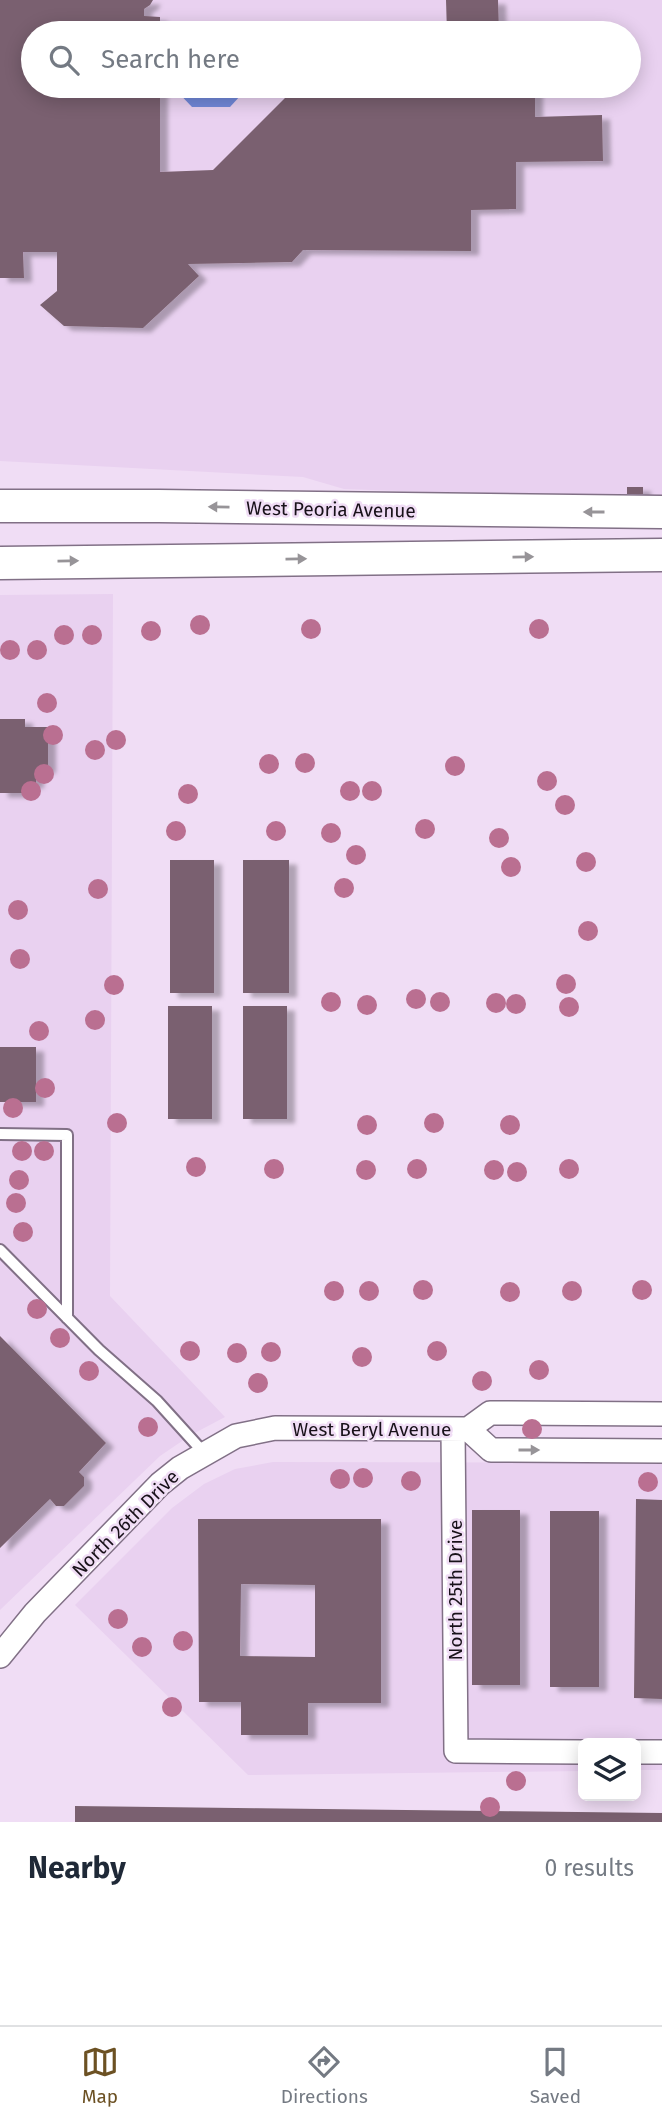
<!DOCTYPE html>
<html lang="en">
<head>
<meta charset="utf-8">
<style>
  :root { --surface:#fff; --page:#f6f6f7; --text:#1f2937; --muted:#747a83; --line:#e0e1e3; --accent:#6c5123 }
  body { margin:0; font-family:"Fira Sans",sans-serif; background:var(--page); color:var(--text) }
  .controls { position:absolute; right:21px; bottom:21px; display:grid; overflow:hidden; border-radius:10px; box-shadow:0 4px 18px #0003 }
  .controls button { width:63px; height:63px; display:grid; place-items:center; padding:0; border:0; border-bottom:2px solid var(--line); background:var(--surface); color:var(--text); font:35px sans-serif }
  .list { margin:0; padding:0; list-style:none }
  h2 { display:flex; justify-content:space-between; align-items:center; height:91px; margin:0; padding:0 28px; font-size:30px }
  h2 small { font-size:23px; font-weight:400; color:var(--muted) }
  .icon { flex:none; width:38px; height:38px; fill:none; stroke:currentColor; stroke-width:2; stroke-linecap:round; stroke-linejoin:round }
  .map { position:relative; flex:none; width:662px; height:1822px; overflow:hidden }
  .search { position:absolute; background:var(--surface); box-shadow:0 4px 18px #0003; left:21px; right:21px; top:21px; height:77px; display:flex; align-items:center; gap:18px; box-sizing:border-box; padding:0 24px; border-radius:38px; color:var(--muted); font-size:26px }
  .sheet { height:203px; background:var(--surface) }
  nav { display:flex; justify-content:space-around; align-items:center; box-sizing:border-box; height:98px; border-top:2px solid var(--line); background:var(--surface); font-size:19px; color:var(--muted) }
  nav a { display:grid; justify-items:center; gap:4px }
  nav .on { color:var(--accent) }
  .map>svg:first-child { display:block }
  .built { fill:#e9d1f0; fill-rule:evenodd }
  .water { fill:#7188d9 }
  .building { fill:#7a616f; fill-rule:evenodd; filter:url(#shadow) }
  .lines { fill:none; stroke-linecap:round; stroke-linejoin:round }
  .service-casing { stroke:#817086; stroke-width:14 }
  .minor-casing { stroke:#817086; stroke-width:26 }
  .secondary-casing { stroke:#817086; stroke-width:35 }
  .service { stroke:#fff; stroke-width:10 }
  .minor { stroke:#fff; stroke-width:23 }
  .secondary { stroke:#fff; stroke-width:32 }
  .tree { fill:#ba6f91 }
  .oneway { fill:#979498 }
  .labels { text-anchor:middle; stroke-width:5; stroke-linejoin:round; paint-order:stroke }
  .street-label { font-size:19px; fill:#181119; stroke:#f0ddf5 }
</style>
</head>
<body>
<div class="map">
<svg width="662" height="1822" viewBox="0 0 662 1822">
  <defs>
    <filter id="shadow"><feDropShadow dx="8" dy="4.5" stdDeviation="2" flood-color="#0004"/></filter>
  </defs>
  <rect width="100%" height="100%" fill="#f0ddf5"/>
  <path class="built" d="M 0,0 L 662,0 L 662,496 L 565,497 L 344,489 L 303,477 L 0,461 ZM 33,33 L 629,33 L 629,86 L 33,86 Z
    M 113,594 L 110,1296 L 225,1417 L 191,1435 L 160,1456 L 0,1610 L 0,595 Z
    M 273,1462 L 662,1463 L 662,1770 L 636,1770 L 636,1743 L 583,1743 L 583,1771 L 248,1775 L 75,1605 L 172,1508 L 204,1484 L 235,1469 Z"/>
  <path class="water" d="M 172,86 L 232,86 L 241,95 L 230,107 L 192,107 Z"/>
  <path class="building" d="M 0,0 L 153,0 L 150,5 L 144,9 L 144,16 L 160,17 L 160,33 L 33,33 L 33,86 L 160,86 L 160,172 L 213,170 L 297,86 L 535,86 L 535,117 L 602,115 L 603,161 L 516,162 L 516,209 L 471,210 L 471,251 L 303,250 L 292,262 L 188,264 L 199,276 L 143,328 L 64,326 L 40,305 L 57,291 L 57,252 L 23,252 L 24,278 L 0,278 Z
    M 446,0 L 498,0 L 499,33 L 447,33 Z
    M 627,487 L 643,487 L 643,494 L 627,494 Z
    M 0,719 L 25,719 L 25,727 L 48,727 L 48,769 L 36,769 L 36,784 L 24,784 L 24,793 L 0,793 Z
    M 170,860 L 214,860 L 214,993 L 170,993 Z
    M 243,860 L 289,860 L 289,993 L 243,993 Z
    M 168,1006 L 212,1006 L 212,1119 L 168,1119 Z
    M 243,1006 L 287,1006 L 287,1119 L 243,1119 Z
    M 0,1047 L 36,1047 L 36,1102 L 0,1102 Z
    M 0,1336 L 106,1443 L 79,1472 L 84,1477 L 84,1486 L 64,1506 L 56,1506 L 50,1499 L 0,1548 Z
    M 636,1499 L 662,1500 L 662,1699 L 634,1698 Z
    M 472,1510 L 520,1510 L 520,1685 L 472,1685 Z
    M 550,1511 L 599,1511 L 599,1687 L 550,1687 Z
    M 198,1519 L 381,1519 L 381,1703 L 308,1703 L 308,1735 L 241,1735 L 241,1702 L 199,1702 ZM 241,1584 L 315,1585 L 315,1657 L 240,1656 Z
    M 75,1806 L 662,1813 L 662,1822 L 75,1822 Z"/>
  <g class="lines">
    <g class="service-casing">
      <path id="service" d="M 0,1134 L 67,1135 L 67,1318
        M 0,1250 L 99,1350 L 157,1401 L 205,1454"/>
    </g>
    <g class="minor-casing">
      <path id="minor" d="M 453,1429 L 456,1751 L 583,1752
        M 468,1429 L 491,1450 L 662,1451
        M 0,1656 L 35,1613 L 160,1484 L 180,1468 L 236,1436 L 275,1428 L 468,1429 L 490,1413 L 662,1414
        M 636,1752 L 662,1752"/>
    </g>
    <g class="secondary-casing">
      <path id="secondary" d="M 0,506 L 159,506 L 662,512
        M 0,563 L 662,555"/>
    </g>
    <use href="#service" class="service"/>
    <use href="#minor" class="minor"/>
    <use href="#secondary" class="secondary"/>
  </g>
  <g class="tree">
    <circle cx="200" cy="625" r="10"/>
    <circle cx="311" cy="629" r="10"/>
    <circle cx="539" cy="629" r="10"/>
    <circle cx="151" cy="631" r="10"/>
    <circle cx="64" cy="635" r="10"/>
    <circle cx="92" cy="635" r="10"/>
    <circle cx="10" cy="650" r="10"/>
    <circle cx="37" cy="650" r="10"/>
    <circle cx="47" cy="703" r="10"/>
    <circle cx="53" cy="735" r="10"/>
    <circle cx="116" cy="740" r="10"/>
    <circle cx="95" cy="750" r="10"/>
    <circle cx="305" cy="763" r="10"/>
    <circle cx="269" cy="764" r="10"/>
    <circle cx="455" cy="766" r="10"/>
    <circle cx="44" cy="774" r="10"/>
    <circle cx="547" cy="781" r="10"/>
    <circle cx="31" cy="791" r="10"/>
    <circle cx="350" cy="791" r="10"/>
    <circle cx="372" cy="791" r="10"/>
    <circle cx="188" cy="794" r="10"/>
    <circle cx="565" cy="805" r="10"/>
    <circle cx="425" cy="829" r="10"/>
    <circle cx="176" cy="831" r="10"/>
    <circle cx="276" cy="831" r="10"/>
    <circle cx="331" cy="833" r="10"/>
    <circle cx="499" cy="838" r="10"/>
    <circle cx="356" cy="855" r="10"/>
    <circle cx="586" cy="862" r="10"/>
    <circle cx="511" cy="867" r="10"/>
    <circle cx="344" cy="888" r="10"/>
    <circle cx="98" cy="889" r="10"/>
    <circle cx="18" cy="910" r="10"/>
    <circle cx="588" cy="931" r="10"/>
    <circle cx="20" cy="959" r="10"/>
    <circle cx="566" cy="984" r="10"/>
    <circle cx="114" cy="985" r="10"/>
    <circle cx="416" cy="999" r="10"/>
    <circle cx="331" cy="1002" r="10"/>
    <circle cx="440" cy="1002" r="10"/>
    <circle cx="496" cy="1003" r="10"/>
    <circle cx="516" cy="1004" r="10"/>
    <circle cx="367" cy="1005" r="10"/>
    <circle cx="569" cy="1007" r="10"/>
    <circle cx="95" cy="1020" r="10"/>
    <circle cx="39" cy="1031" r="10"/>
    <circle cx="45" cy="1088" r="10"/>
    <circle cx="13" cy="1108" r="10"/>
    <circle cx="117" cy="1123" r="10"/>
    <circle cx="434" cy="1123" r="10"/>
    <circle cx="367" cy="1125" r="10"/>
    <circle cx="510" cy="1125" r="10"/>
    <circle cx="22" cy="1151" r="10"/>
    <circle cx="44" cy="1151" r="10"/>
    <circle cx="196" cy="1167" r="10"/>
    <circle cx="274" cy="1169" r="10"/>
    <circle cx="417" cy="1169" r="10"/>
    <circle cx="569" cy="1169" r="10"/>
    <circle cx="366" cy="1170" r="10"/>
    <circle cx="494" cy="1170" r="10"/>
    <circle cx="517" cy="1172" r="10"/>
    <circle cx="19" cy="1180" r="10"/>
    <circle cx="16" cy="1203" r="10"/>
    <circle cx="23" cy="1232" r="10"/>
    <circle cx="423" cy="1290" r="10"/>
    <circle cx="642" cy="1290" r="10"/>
    <circle cx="334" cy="1291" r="10"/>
    <circle cx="369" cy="1291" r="10"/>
    <circle cx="572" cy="1291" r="10"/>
    <circle cx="510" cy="1292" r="10"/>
    <circle cx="37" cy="1309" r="10"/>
    <circle cx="60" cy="1338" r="10"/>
    <circle cx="190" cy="1351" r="10"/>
    <circle cx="437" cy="1351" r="10"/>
    <circle cx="271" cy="1352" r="10"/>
    <circle cx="237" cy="1353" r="10"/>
    <circle cx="362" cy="1357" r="10"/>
    <circle cx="539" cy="1370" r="10"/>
    <circle cx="89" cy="1371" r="10"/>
    <circle cx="482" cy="1381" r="10"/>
    <circle cx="258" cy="1383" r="10"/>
    <circle cx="148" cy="1427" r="10"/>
    <circle cx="532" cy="1429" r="10"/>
    <circle cx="363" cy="1478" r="10"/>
    <circle cx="340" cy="1479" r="10"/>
    <circle cx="411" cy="1481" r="10"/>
    <circle cx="648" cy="1482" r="10"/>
    <circle cx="118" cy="1619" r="10"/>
    <circle cx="183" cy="1641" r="10"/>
    <circle cx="142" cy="1647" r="10"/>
    <circle cx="172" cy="1707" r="10"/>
    <circle cx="516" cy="1781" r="10"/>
    <circle cx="490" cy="1807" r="10"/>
  </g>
  <defs><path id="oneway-solid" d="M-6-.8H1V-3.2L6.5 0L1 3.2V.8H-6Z" transform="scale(1.75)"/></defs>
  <g class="oneway">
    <use href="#oneway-solid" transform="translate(219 507) rotate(-179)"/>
    <use href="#oneway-solid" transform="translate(594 512) rotate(180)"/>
    <use href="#oneway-solid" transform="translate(523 557) rotate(-1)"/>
    <use href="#oneway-solid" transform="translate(296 559) rotate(-1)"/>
    <use href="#oneway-solid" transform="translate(68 561) rotate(-1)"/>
    <use href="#oneway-solid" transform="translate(529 1450)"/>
  </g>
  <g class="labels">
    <g class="street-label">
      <text transform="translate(331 509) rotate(1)" y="7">West Peoria Avenue</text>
      <text x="372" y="1436">West Beryl Avenue</text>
      <text transform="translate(125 1523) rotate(-45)" y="7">North 26th Drive</text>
      <text transform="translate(455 1590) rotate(-90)" y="7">North 25th Drive</text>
    </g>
  </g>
</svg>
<div class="controls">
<button><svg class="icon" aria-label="layers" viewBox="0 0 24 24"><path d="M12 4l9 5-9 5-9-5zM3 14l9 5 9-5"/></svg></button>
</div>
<div class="search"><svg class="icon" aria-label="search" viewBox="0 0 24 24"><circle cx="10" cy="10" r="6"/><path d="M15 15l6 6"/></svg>Search here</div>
</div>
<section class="sheet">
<h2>Nearby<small>0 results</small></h2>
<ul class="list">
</ul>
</section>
<nav>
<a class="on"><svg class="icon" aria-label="map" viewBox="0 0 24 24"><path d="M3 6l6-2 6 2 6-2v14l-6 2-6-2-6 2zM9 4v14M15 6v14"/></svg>Map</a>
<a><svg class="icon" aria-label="directions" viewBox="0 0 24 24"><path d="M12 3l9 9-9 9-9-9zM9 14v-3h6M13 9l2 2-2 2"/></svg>Directions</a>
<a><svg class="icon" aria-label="saved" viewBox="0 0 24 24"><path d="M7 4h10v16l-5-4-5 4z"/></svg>Saved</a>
</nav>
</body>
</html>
